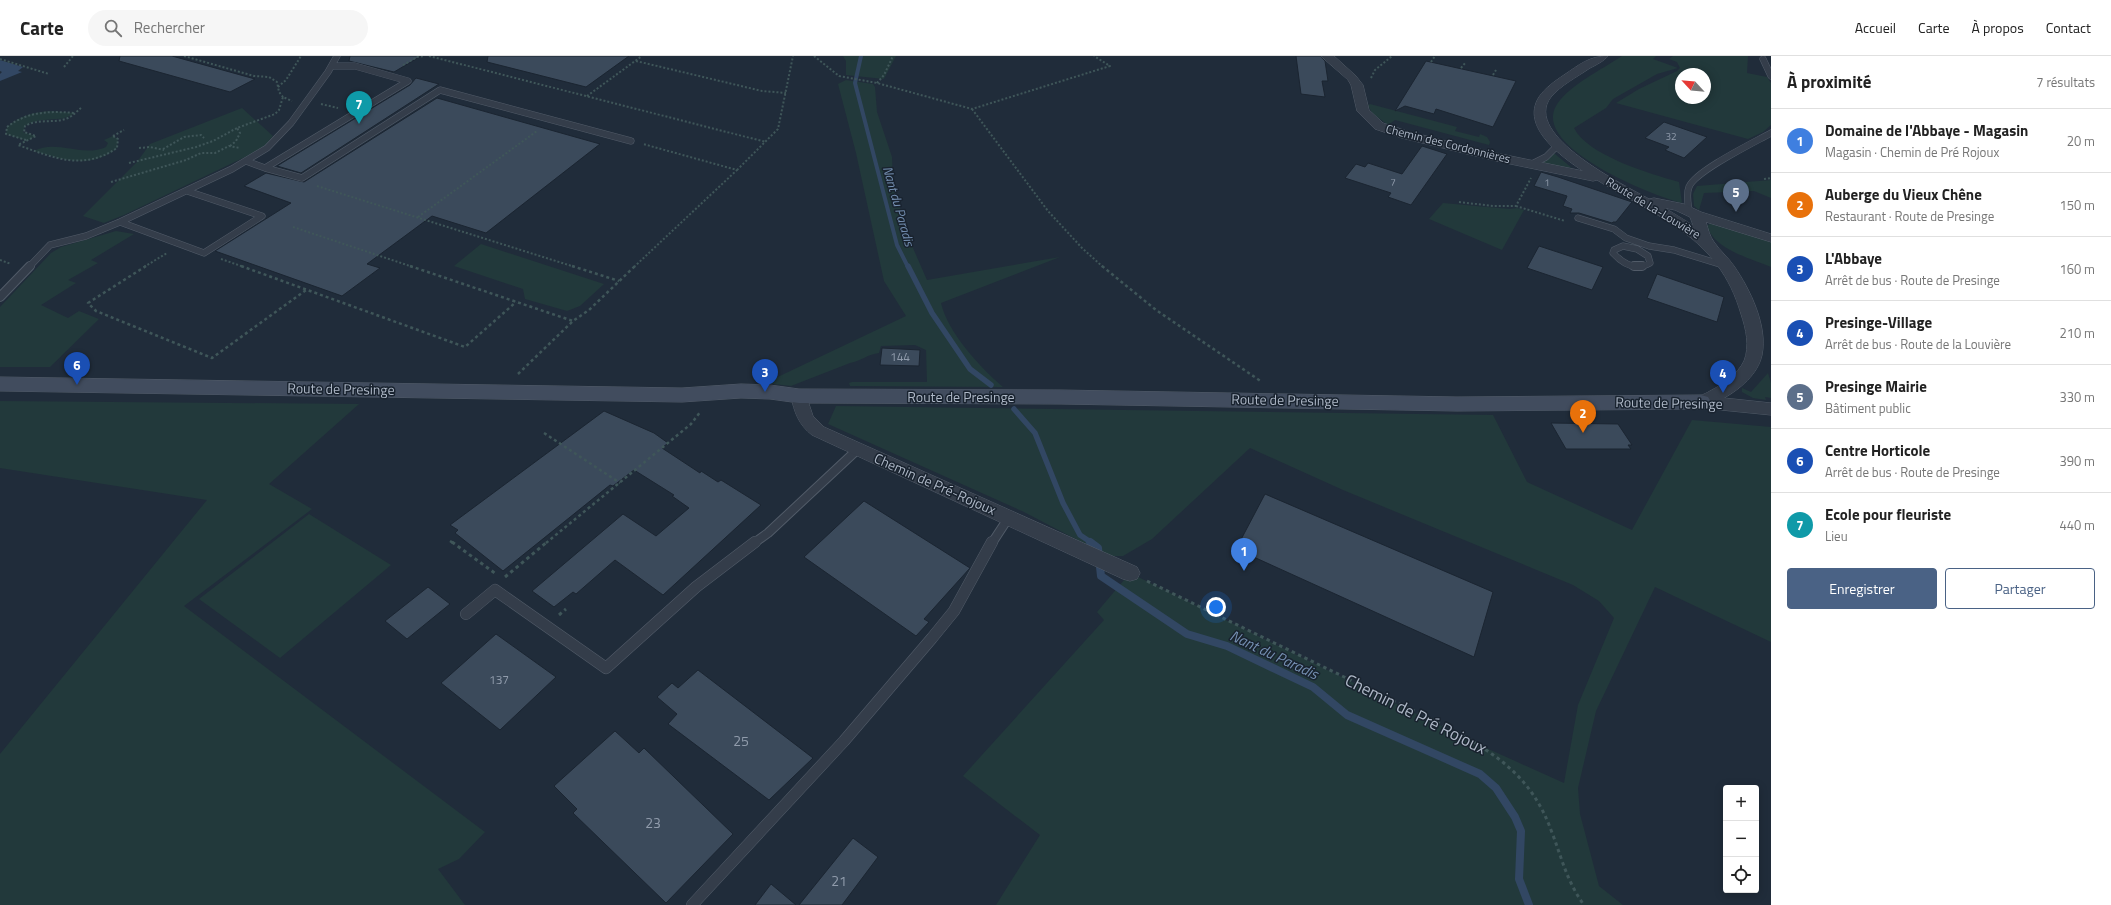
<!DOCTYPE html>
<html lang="fr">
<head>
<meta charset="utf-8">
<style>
  :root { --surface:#fff; --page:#f6f6f6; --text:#222; --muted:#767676; --line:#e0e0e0; --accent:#4a6285 }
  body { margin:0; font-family:"Titillium Web",sans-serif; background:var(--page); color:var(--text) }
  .controls { position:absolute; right:12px; bottom:12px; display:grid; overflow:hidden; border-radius:4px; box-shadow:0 2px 10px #0003 }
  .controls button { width:36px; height:36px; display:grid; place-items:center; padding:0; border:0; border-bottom:1px solid var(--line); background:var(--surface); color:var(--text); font:20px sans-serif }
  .compass { position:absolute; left:1675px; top:12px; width:36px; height:36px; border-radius:50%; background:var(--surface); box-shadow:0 2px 10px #0003; rotate:296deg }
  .you { position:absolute; left:1216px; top:551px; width:14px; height:14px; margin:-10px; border:3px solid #fff; border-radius:50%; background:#1a73e8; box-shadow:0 0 0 6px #1a73e833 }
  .badge { display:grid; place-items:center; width:26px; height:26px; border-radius:50%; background:var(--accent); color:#fff; font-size:13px; font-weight:700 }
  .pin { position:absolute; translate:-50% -33px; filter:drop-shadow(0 1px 2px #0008) }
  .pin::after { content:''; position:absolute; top:21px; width:14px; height:12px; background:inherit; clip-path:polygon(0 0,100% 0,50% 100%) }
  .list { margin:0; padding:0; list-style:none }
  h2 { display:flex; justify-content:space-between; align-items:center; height:52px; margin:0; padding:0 16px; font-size:17px }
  h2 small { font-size:13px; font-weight:400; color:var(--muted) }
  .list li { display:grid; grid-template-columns:26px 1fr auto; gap:12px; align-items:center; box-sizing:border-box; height:64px; padding:0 16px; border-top:1px solid var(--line) }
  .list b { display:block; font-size:15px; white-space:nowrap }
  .list p { margin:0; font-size:13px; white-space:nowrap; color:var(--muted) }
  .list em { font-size:13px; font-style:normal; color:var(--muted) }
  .actions { display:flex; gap:8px; padding:12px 16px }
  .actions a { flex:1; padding:9px 0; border:1px solid var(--accent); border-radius:4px; text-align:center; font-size:14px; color:var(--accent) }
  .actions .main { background:var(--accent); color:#fff }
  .icon { flex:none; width:22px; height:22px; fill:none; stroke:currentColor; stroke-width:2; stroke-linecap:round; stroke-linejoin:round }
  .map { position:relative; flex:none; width:1771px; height:849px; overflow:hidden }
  header { display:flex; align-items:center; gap:24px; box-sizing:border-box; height:56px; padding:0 20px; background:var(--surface); border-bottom:1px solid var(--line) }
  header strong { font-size:19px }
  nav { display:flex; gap:22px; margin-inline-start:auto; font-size:14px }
  .search { width:280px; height:36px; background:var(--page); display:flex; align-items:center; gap:10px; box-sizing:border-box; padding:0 14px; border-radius:22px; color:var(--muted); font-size:15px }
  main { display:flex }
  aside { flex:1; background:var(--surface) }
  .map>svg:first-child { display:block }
  .green { fill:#22393b; fill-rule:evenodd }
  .water { fill:#324763 }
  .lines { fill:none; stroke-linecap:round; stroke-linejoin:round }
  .stream-far2 { stroke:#324763; stroke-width:4 }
  .stream-far1 { stroke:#324763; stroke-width:5.5 }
  .stream { stroke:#324763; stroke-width:8 }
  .building { fill:#3b4a5b; stroke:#1b2531 }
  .lane-far2-casing { stroke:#515b68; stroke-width:7 }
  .lane-far1-casing { stroke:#515b68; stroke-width:10 }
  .lane-casing { stroke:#515b68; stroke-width:12 }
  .street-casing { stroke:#515b68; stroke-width:1 }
  .secondary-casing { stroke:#515b68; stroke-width:1 }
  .path-far2 { stroke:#3f5659; stroke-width:2; stroke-dasharray:2 2; stroke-linecap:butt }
  .path-far1 { stroke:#3f5659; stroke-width:2.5; stroke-dasharray:3 3; stroke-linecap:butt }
  .path { stroke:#3f5659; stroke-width:3; stroke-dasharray:3.5 3.5; stroke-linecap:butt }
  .lane-far2 { stroke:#343d4a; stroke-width:6 }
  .lane-far1 { stroke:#343d4a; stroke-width:8 }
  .lane { stroke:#343d4a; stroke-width:11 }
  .street { fill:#343d4a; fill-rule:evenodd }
  .secondary { fill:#414c5e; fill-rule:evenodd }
  .labels { text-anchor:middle; stroke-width:3; stroke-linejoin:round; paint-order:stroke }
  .far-number-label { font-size:10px; fill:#919cac }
  .far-street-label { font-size:12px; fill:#aeb8c7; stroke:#19232f }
  .number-label { font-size:12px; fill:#919cac }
  .far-water-label { font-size:13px; font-style:italic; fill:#748fb1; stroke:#19232f }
  .street-label { font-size:14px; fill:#aeb8c7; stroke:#19232f }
  .near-number-label { font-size:14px; fill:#919cac }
  .water-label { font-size:15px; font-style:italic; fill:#748fb1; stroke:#19232f }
  .near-street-label { font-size:17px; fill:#aeb8c7; stroke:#19232f }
</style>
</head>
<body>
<header>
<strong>Carte</strong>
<div class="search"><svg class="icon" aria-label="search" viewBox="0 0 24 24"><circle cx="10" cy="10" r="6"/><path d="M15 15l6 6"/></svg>Rechercher</div>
<nav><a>Accueil</a><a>Carte</a><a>À propos</a><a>Contact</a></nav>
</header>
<main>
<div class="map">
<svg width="1771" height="849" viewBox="0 0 1771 849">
  <rect width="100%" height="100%" fill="#202c3a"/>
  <path class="green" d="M 843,0 L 896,0 L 884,23 L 846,19 L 846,5 Z
    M 1622,0 L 1656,0 L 1653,3 L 1678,12 L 1657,18 L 1613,43 L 1606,52 L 1574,72 C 1587,99 1650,118 1679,126 L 1682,147 C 1653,140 1536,93 1555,52 C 1565,31 1603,13 1622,0 Z
    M 1673,0 L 1748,0 L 1747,17 L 1767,21 L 1771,27 L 1771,69 L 1763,76 L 1748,83 L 1616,47 L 1639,33 L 1677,15 L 1680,12 L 1677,6 L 1669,3 ZM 1681,18 L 1705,18 L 1705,42 L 1681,42 Z
    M 846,24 L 873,28 L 875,31 L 877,56 L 892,101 L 893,127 L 909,183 L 927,224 L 1060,201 L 941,247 C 948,277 980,311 1003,331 L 850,330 L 849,327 L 852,326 L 927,326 L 926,294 L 915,289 L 881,290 L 879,297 C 868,298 861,305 850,307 L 791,330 L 765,327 L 906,260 L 884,225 L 856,97 L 838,28 Z
    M 1370,48 L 1457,71 L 1455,75 L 1479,81 L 1480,78 L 1487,81 L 1490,86 L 1489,89 L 1395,64 L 1388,69 L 1372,57 L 1368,49 Z
    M 242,52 L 273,80 L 262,93 L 124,159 L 104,167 L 83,160 L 137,106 L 150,88 Z
    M 50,55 L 75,57 C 61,68 40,59 25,70 L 23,76 L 36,80 L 27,85 L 6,78 L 7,71 C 19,60 34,56 50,55 Z
    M 113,80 L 118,83 L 117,92 C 91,114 62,103 34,95 C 57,83 82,102 106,91 L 108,87 L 104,84 Z
    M 1553,97 L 1555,98 L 1572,112 L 1539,107 Z
    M 1771,124 L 1771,142 L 1754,135 L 1704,137 L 1699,154 L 1694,150 L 1693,138 L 1697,130 Z
    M 1443,147 L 1510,153 L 1517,152 L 1524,154 L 1502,194 L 1429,163 Z
    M 1711,167 L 1771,184 L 1771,211 C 1750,202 1715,194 1707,170 Z
    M 116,175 L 134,178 L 91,204 L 98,207 L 68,224 L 76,227 L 41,249 L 68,262 L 79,255 L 99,263 L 50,311 L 0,311 L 0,251 L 51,197 L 61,191 Z
    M 481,188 L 604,228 L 580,250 L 567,255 L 525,243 L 523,233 L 454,210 Z
    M 1768,317 L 1771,327 L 1771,342 L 1765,341 L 1766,344 L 1753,342 L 1742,336 L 1742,332 L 1751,336 Z
    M 0,345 L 359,348 L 269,428 L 312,453 L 184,550 L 485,776 L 459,803 L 438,813 L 465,849 L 0,849 L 0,698 L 207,444 L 0,412 Z
    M 836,350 L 1493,359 L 1527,426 L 1632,474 L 1692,364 L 1771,371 L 1771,586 L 1655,531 L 1596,655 L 1578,732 L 1580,758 L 1599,830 L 1623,849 L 996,849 L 1040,779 L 963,720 L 1104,564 L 1097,556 L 1130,517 L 1484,691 L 1564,727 L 1578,649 L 1614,562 L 1599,545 L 1573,529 L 1343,434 L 1250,392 L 1152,483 L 1123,500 L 1108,500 L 1024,456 L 828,368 Z
    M 309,458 L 391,509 L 280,602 L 199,543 Z"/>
  <path class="water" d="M 0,4 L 23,11 L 18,15 L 22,16 L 0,25 L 0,18 L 2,16 L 0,15 Z"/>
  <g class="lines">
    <path class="stream-far2" d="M 861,0 L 855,27 L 897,189 L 908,211"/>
    <path class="stream-far1" d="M 908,210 L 932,257 L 970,313 L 991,329
      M 1014,353 L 1035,377 L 1063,447 L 1080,479 L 1092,487"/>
    <path class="stream" d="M 1090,486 L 1098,492 L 1101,520 L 1187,578 L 1227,590 L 1313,631 L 1347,659 L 1480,718 L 1496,732 L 1515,761 L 1521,775 L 1519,823 L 1529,849"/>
  </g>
  <path class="building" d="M 120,0 L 172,0 L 255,23 L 230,36 L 119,5 Z
    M 350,0 L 421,0 L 394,16 L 349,5 Z
    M 488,0 L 629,0 L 586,31 L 487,6 Z
    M 1296,0 L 1320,0 L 1325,5 L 1328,25 L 1322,25 L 1325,41 L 1301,38 Z
    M 1426,5 L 1516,25 L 1493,71 L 1436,53 L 1434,58 L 1405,50 L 1395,55 Z
    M 416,22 L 439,28 L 301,117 L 277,110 L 410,29 Z
    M 437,42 L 600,88 L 486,177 L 432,160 L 367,208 L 380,212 L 342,240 L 215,195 L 291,147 L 244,130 L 266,117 L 304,126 Z
    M 1664,66 L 1707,81 L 1684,102 L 1665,94 L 1669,91 L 1645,82 Z
    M 1422,90 L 1447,98 L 1411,149 L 1388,141 L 1391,137 L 1345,122 L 1356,108 L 1365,111 L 1368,107 L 1402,118 Z
    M 1541,116 L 1558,121 L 1632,146 L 1616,166 L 1613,166 L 1612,167 L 1579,157 L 1570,157 L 1572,153 L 1563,150 L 1567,140 L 1534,130 Z
    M 1539,190 L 1603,211 L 1592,234 L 1527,212 Z
    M 1657,218 L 1724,241 L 1717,266 L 1647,242 Z
    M 882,292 L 920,294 L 919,310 L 880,309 Z
    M 604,355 L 654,377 L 668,387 L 662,392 L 700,417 L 701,415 L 718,426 L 721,424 L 761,449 L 663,539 L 615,504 L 576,538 L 573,536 L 554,551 L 532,535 L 623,458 L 656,480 L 689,452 L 672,440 L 674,439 L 634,414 L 613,430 L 610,429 L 503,515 L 455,477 L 458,474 L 450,469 Z
    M 1551,367 L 1618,368 L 1632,389 L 1628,389 L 1631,393 L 1566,393 Z
    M 1265,438 L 1493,536 L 1474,601 L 1236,493 Z
    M 864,445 L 970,512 L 924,563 L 929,566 L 916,580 L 804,501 Z
    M 428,531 L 450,548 L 407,583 L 385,565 Z
    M 496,578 L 556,621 L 500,674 L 441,627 Z
    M 698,614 L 813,702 L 769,744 L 668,668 L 677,658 L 657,641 L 672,627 L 678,632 Z
    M 615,675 L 639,697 L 644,692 L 733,778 L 666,847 L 573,757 L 577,753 L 554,730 Z
    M 853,782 L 878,801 L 842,849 L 799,849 Z
    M 771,828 L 796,849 L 755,849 Z"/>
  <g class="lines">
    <g class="lane-far2-casing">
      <path id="lane-far2" d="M 1763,3 L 1771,20
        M 246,105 L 265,112 L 408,25 L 355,10 L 332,10
        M 1532,108 L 1546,101 L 1557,90
        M 265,112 L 302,122 L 440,34 L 631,85
        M 1689,155 C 1688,147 1686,138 1689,131 C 1695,115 1755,86 1771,77
        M 1578,162 L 1614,173 L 1626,182 L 1649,190 L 1674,194 L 1726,210
        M 120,166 L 204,197 L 262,160 L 187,135
        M 1623,190 L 1637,193 L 1648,200 L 1650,207 C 1636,215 1623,208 1613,197 L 1614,194 Z
        M 29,211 L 50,189 L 86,180 L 120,166 L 232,113 L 267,92 L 291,67 L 328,16 L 337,0"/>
    </g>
    <g class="lane-far1-casing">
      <path id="lane-far1" d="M 1634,210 L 1642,210
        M 0,241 L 30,210
        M 754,487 L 768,477 L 858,393
        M 992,487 L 1009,461"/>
    </g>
    <g class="lane-casing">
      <path id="lane" d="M 466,558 L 495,534 L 606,612 L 696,531 L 755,486
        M 692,849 L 844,685 L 932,582 L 954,555 L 992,486"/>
    </g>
    <g class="street-casing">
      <path id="street" d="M 1321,0 L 1334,0 L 1356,20 L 1363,29 L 1369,54 L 1383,67 L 1410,76 L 1496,97 L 1583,115 C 1562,101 1520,71 1539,41 C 1545,32 1555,25 1564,19 C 1579,9 1589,0 1608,0 C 1604,5 1596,9 1590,12 C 1577,21 1561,29 1551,41 C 1521,79 1626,130 1649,143 L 1654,142 L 1684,148 L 1701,156 L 1771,178 L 1771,186 L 1706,166 C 1708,173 1710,181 1714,186 C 1720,195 1728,201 1734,210 C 1750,233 1768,270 1762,299 C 1758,318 1740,333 1724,342 L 1771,347 L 1771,359 L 1701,352 L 1695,350 L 1693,346 C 1696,340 1704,339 1710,335 C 1722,329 1738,318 1744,305 C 1750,290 1746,273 1741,258 C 1719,181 1659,162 1597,124 L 1593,125 L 1496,105 L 1402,82 L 1375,73 L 1357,55 L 1351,29 L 1348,24 ZM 1665,152 L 1675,154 L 1690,161 L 1693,169 Z
        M 799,334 L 805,336 L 813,360 L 824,371 L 1137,511 L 1140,517 L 1137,523 L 1130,525 L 1123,523 L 812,379 C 799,369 794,356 791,340 L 793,336 Z"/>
    </g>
    <g class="secondary-casing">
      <path id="secondary" d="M 0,321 L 682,332 L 741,328 L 770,329 L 799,333 L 1060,334 L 1457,341 L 1701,339 L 1708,341 L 1711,346 L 1708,351 L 1701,353 L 1457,355 L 1060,348 L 799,347 L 770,343 L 741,342 L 682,346 L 0,335 Z"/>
    </g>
    <path class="path-far2" d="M 184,0 L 254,20 L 269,21 L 277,26 L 279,36 L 283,41
      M 429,0 L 766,86
      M 814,0 L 839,20 L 877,27 L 972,53 L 1110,10 L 1094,0
      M 0,3 L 49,18
      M 636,5 L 762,35 L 786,37
      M 1431,6 L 1435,0
      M 403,9 L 417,1 L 424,0
      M 64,11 L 73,0
      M 1461,12 L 1466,6
      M 1493,19 L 1496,14
      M 1371,22 L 1375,14 L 1392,0
      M 877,27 L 884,19 L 893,0
      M 278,31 L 286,24 L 301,0
      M 587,40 L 642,0
      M 321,48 L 338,52
      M 81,52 C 77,55 73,60 68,62 C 54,68 39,62 25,70 L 24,76 L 36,80 L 18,89 C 54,102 83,115 117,92 L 118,83 L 113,80
      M 972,53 L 1048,155 L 1082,192 L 1103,211
      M 113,80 L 124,74
      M 26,84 L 6,78 L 7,71 C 28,55 50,55 75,57
      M 230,90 L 236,85 L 240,77 L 237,72 L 275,58 L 279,54 L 283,41 L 292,45
      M 139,92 L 150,91 L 164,94
      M 163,93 L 184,81 L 201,79 L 204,82
      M 129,107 L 196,91 L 213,85 L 237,72
      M 737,114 L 778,73 L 793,0
      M 1764,123 L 1771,122
      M 111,126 L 186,104 L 201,97 L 215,97 L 229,90 L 240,92
      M 317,130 L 575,211
      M 1459,146 L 1493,150 L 1516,150 L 1531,122
      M 1516,150 L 1565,165
      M 418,161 L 537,75
      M 293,171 L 413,211
      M 221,203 L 244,211
      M 0,204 L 11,208
      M 144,211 L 167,197
      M 634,211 L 737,114 L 643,88"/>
    <path class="path-far1" d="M 146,210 L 88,247 L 96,255 L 212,302 L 306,234
      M 241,210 L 465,291 L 516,246
      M 410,210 L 573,265
      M 572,210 L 619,225
      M 1102,210 L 1156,254 L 1262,326
      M 518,318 L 573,265 L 589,254 L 635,210
      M 544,377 L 620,427
      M 450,485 L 453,487
      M 546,487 L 691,368 L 701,355"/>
    <path class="path" d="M 452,486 L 496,518
      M 505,521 L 547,486
      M 1147,525 L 1451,673 C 1498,699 1532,722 1551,774 C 1562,802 1566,824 1584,849
      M 559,559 L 566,553"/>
    <use href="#lane-far2" class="lane-far2"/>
    <use href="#lane-far1" class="lane-far1"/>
    <use href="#lane" class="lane"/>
    <use href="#street" class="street"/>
    <use href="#secondary" class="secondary"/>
  </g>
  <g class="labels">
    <g class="far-number-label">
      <text x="1671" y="84">32</text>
      <text x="1393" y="130">7</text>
      <text x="1547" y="130">1</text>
    </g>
    <g class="far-street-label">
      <text transform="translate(1448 88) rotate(14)" y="4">Chemin des Cordonnières</text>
      <text transform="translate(1653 152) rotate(31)" y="4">Route de La-Louvière</text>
    </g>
    <g class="number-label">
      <text x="900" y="305">144</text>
      <text x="499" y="628">137</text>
    </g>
    <g class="far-water-label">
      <text transform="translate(899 150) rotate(74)" y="5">Nant du Paradis</text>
    </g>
    <g class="street-label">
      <text transform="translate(341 333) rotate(1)" y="5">Route de Presinge</text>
      <text x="961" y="346">Route de Presinge</text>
      <text transform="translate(1285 344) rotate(1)" y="5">Route de Presinge</text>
      <text transform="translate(1669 347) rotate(1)" y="5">Route de Presinge</text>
      <text transform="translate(935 428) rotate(24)" y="5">Chemin de Pré-Rojoux</text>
    </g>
    <g class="near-number-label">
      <text x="741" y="690">25</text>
      <text x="653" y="772">23</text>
      <text x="839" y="830">21</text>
    </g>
    <g class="water-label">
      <text transform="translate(1274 599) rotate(25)" y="5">Nant du Paradis</text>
    </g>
    <g class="near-street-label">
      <text transform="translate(1416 658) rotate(27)" y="6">Chemin de Pré Rojoux</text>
    </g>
  </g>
</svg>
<div class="controls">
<button>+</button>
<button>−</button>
<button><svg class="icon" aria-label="locate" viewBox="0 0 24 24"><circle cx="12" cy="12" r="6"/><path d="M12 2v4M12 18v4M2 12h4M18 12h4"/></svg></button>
</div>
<svg class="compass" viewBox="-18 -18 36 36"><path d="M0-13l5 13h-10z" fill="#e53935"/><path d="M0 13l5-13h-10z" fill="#767676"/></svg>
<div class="you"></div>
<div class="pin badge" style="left:1244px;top:515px;background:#3f7fe0">1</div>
<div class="pin badge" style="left:1583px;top:377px;background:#e8710a">2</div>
<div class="pin badge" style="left:765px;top:336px;background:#1a4fb4">3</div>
<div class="pin badge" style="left:1723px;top:337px;background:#1a4fb4">4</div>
<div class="pin badge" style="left:1736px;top:156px;background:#5c6f8a">5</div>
<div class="pin badge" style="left:77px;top:329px;background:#1a4fb4">6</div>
<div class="pin badge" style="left:359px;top:68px;background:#0f9aa8">7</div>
</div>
<aside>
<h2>À proximité<small>7 résultats</small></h2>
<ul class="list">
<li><span class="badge" style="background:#3f7fe0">1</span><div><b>Domaine de l'Abbaye - Magasin</b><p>Magasin · Chemin de Pré Rojoux</p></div><em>20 m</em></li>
<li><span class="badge" style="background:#e8710a">2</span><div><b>Auberge du Vieux Chêne</b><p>Restaurant · Route de Presinge</p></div><em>150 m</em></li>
<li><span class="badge" style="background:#1a4fb4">3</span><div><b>L'Abbaye</b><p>Arrêt de bus · Route de Presinge</p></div><em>160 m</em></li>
<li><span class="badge" style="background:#1a4fb4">4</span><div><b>Presinge-Village</b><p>Arrêt de bus · Route de la Louvière</p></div><em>210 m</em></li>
<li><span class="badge" style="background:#5c6f8a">5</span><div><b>Presinge Mairie</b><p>Bâtiment public</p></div><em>330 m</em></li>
<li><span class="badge" style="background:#1a4fb4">6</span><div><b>Centre Horticole</b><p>Arrêt de bus · Route de Presinge</p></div><em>390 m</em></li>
<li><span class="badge" style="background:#0f9aa8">7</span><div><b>Ecole pour fleuriste</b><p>Lieu</p></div><em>440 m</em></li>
</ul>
<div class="actions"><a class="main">Enregistrer</a><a>Partager</a></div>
</aside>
</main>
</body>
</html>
